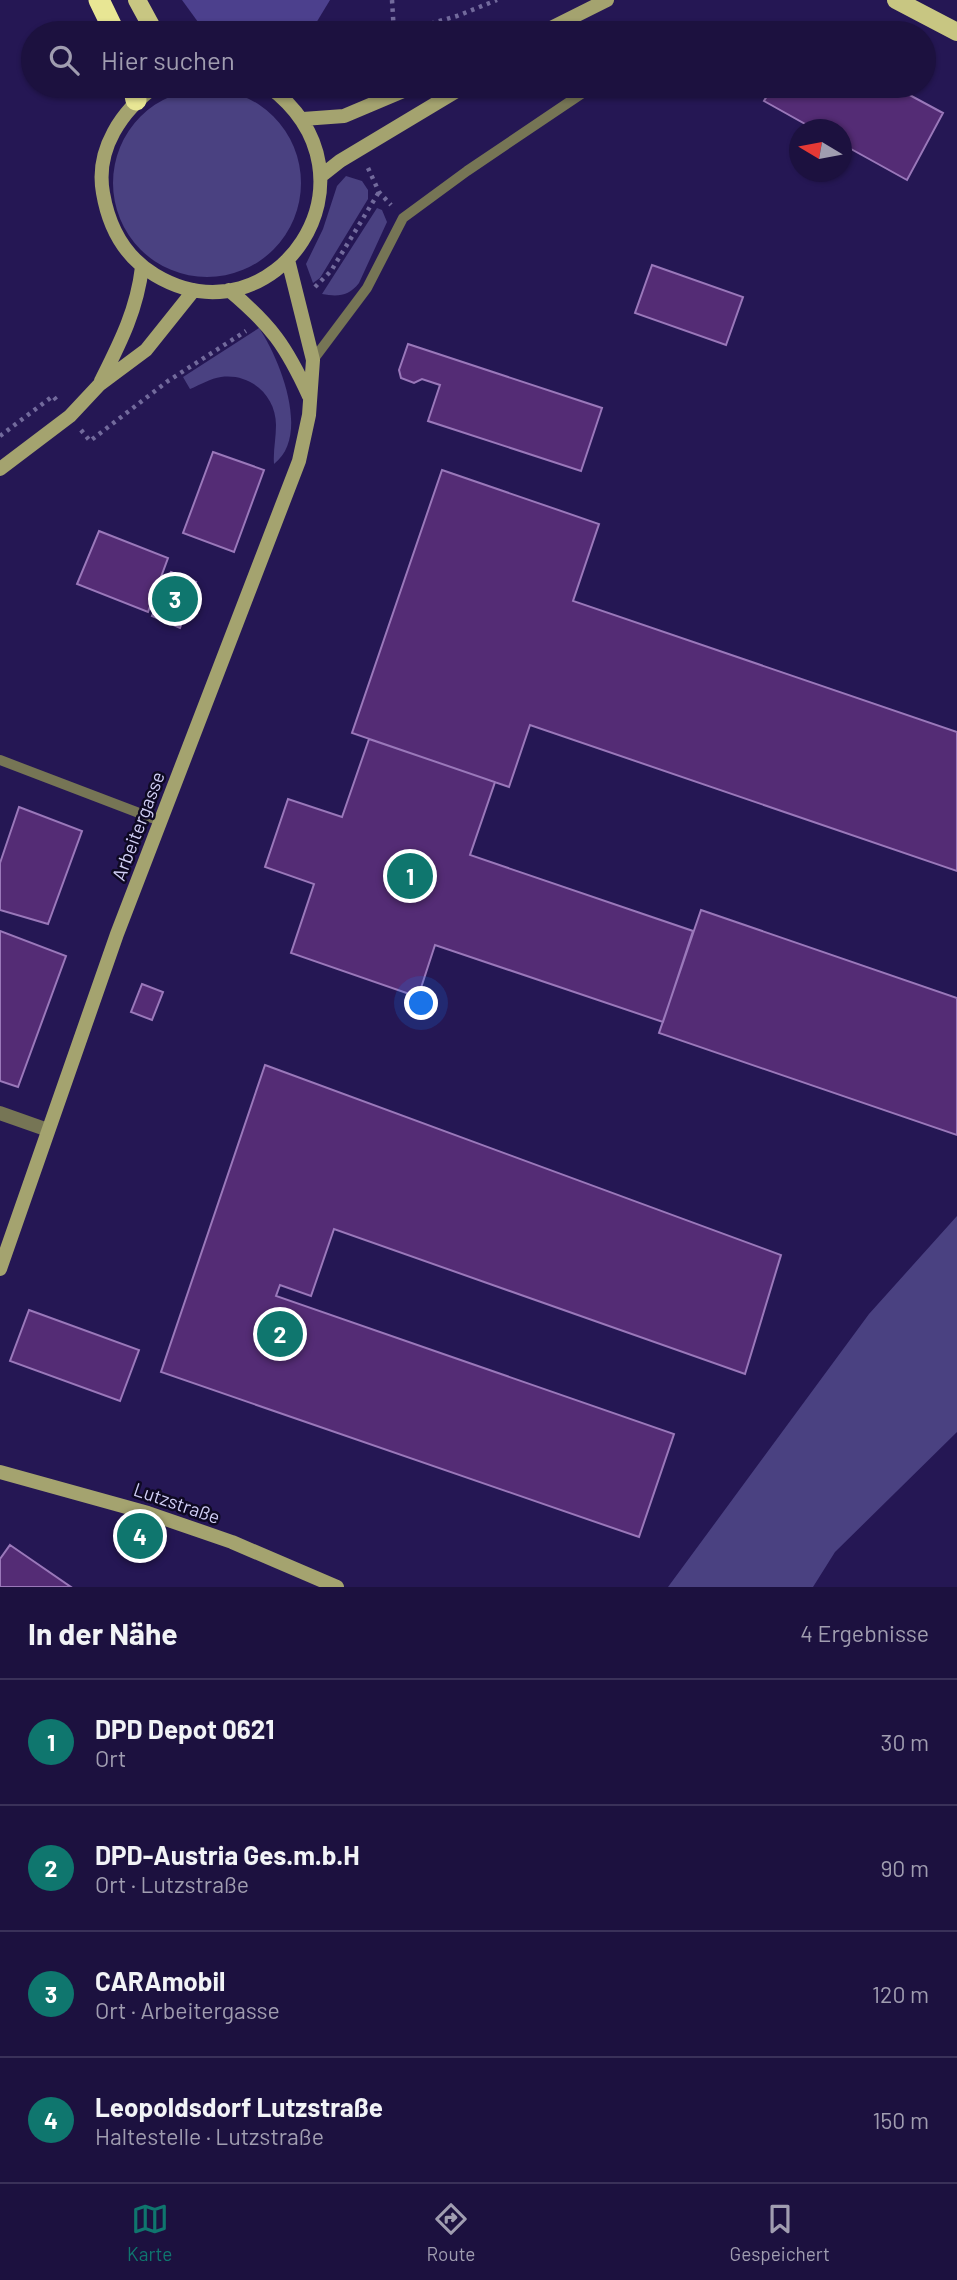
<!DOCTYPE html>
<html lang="de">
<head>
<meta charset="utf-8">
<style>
  :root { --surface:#1c113f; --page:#291f4a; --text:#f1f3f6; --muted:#a09db0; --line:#3a3159; --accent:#0f766e }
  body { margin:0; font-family:Barlow,sans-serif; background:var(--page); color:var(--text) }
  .compass { position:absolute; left:789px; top:119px; width:63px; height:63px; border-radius:50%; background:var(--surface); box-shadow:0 2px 5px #0004; rotate:280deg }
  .you { position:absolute; left:422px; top:1004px; width:24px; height:24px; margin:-18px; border:5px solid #fff; border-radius:50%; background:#1a73e8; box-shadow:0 0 0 10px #1a73e833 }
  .badge { display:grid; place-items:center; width:46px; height:46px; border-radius:50%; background:var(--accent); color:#fff; font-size:23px; font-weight:700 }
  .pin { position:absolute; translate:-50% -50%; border:4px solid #fff; box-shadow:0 2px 7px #0006 }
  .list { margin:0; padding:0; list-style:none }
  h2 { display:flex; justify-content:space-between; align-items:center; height:91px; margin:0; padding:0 28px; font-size:30px }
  h2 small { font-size:23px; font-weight:400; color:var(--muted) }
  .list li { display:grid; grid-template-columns:46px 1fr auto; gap:21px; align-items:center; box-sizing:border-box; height:126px; padding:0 28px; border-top:2px solid var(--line) }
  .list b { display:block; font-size:26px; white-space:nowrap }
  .list p { margin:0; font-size:23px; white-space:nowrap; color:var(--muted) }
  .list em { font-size:23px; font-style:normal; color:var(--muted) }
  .icon { flex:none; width:38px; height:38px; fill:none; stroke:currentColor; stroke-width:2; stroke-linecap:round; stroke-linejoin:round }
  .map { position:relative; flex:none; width:957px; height:1587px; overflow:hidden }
  .search { position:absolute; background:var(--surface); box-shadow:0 2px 5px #0004; left:21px; right:21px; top:21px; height:77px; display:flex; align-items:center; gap:18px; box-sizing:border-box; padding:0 24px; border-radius:38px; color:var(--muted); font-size:26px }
  .sheet { height:595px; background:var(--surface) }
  nav { display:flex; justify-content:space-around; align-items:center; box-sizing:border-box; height:98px; border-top:2px solid var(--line); background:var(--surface); font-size:19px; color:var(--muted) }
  nav a { display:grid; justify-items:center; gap:4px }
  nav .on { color:var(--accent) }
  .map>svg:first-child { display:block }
  .green { fill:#4a4181 }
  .forest { fill:#4c408d }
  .building { fill:#542c75; stroke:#9a78ba; stroke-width:2 }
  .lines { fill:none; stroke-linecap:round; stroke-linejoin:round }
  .path { stroke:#726a9c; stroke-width:4.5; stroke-dasharray:3.5 5; stroke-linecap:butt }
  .lane { stroke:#767555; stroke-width:10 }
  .street { stroke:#767555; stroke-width:14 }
  .secondary { stroke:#a4a36f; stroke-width:14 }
  .primary { stroke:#c8c682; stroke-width:18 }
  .highway { stroke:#e8e694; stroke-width:21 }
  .labels { text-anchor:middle; stroke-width:5; stroke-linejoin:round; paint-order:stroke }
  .street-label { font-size:19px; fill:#d0cef4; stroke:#0e0923 }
</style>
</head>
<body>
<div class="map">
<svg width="957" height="1587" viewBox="0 0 957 1587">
  <rect width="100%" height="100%" fill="#251754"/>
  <path class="green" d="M113 183a94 94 0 1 1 188 0a94 94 0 1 1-188 0Z
    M 346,176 L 362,181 L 368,190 L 368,199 L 320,278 L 313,283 L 306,264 L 323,229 L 337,186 Z
    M 377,208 L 382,210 L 387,222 L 359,283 C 349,296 338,297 322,294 Z
    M 259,328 C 280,359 311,436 274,464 C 273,451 276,439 276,425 C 276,396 251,373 221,377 C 211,378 200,385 190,389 L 183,377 Z
    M 957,1216 L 957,1432 L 835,1552 L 813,1587 L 668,1587 L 869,1314 Z"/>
  <path class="forest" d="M 182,0 L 330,0 L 310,33 L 206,33 Z"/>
  <path class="building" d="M 773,86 L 893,86 L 943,113 L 907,180 L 842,144 L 842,130 L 816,130 L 764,101 Z
    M 652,265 L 743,297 L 726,345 L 635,313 Z
    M 408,344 L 602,408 L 581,471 L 428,421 L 440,385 L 422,379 L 414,383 L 401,378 L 399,370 Z
    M 213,452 L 264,470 L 234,552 L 183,533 Z
    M 442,470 L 599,524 L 573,601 L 957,732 L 957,871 L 530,725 L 509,787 L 352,733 Z
    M 99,531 L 168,558 L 148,612 L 77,584 Z
    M 171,572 L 196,582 L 180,628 L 152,616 Z
    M 369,739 L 495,782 L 470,855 L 693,931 L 663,1022 L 435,945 L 418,997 L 291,953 L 314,884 L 265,867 L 288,799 L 342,817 Z
    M 19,807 L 82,831 L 48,924 L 0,910 L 0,863 Z
    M 701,910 L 957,998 L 957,1135 L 659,1033 Z
    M 0,931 L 66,956 L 18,1087 L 0,1081 Z
    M 142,984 L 163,992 L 152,1020 L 131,1012 Z
    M 265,1065 L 781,1255 L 745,1374 L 334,1229 L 311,1296 L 280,1285 L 276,1296 L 674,1434 L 639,1537 L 161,1372 Z
    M 29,1310 L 139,1350 L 120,1401 L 10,1361 Z
    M 10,1545 L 71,1587 L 0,1587 L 0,1559 Z"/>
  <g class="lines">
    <path class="path" d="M 392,0 L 394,33
      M 398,33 L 457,16 L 497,0
      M 336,86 L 337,96
      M 368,168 L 379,192 L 391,205
      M 315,287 L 331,271 L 379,192
      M 81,430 L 90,441 L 168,381 L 246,331
      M 0,436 L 53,396 L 58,402"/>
    <path class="lane" d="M 784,33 L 787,30
      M 676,86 L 710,89 L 720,86
      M 313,360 L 367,288 L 403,218 L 467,171 L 593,86
      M 0,760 L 160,821"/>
    <path class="street" d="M 0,1113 L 48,1130"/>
    <path class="secondary" d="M 541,33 L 607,0
      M 156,86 C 122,110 95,149 103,193 C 109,228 125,257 155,275 C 274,346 391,177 268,86
      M 303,119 L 344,116 L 415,86
      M 321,176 L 340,161 L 465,86
      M 229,290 C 271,325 286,346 309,396
      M 101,381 C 120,343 137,310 142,267
      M 0,469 L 70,416 L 99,385 L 146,350 L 194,290
      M 0,1269 L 117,934 L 299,461 L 309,415 L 313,360 L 288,260
      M 0,1472 L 148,1513 L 232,1542 L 337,1587"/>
    <path class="primary" d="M 137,0 L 155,33
      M 896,0 L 957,32"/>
    <path class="highway" d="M 99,0 L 115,33
      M 133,86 L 136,100"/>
  </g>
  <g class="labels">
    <g class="street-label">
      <text transform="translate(138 826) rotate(-69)" y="7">Arbeitergasse</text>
      <text transform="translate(177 1503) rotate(19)" y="7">Lutzstraße</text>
    </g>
  </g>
</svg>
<svg class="compass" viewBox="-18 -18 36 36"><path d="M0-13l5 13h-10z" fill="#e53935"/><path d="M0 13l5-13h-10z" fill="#a09db0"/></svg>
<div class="you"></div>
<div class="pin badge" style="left:410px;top:876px">1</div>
<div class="pin badge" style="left:280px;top:1334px">2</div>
<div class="pin badge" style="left:175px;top:599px">3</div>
<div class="pin badge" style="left:140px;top:1536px">4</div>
<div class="search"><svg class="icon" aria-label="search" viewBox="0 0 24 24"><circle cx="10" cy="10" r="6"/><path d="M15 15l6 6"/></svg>Hier suchen</div>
</div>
<section class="sheet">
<h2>In der Nähe<small>4 Ergebnisse</small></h2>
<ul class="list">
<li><span class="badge">1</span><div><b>DPD Depot 0621</b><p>Ort</p></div><em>30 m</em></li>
<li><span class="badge">2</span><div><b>DPD-Austria Ges.m.b.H</b><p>Ort · Lutzstraße</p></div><em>90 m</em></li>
<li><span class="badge">3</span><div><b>CARAmobil</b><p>Ort · Arbeitergasse</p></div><em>120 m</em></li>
<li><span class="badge">4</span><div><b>Leopoldsdorf Lutzstraße</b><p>Haltestelle · Lutzstraße</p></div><em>150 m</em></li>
</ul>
</section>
<nav>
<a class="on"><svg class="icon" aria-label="map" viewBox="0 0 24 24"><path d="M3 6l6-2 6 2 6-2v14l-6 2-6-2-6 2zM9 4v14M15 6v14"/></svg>Karte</a>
<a><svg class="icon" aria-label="directions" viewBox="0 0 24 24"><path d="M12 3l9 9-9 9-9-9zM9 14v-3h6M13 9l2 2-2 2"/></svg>Route</a>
<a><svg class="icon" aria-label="saved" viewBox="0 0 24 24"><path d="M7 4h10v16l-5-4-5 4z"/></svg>Gespeichert</a>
</nav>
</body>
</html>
